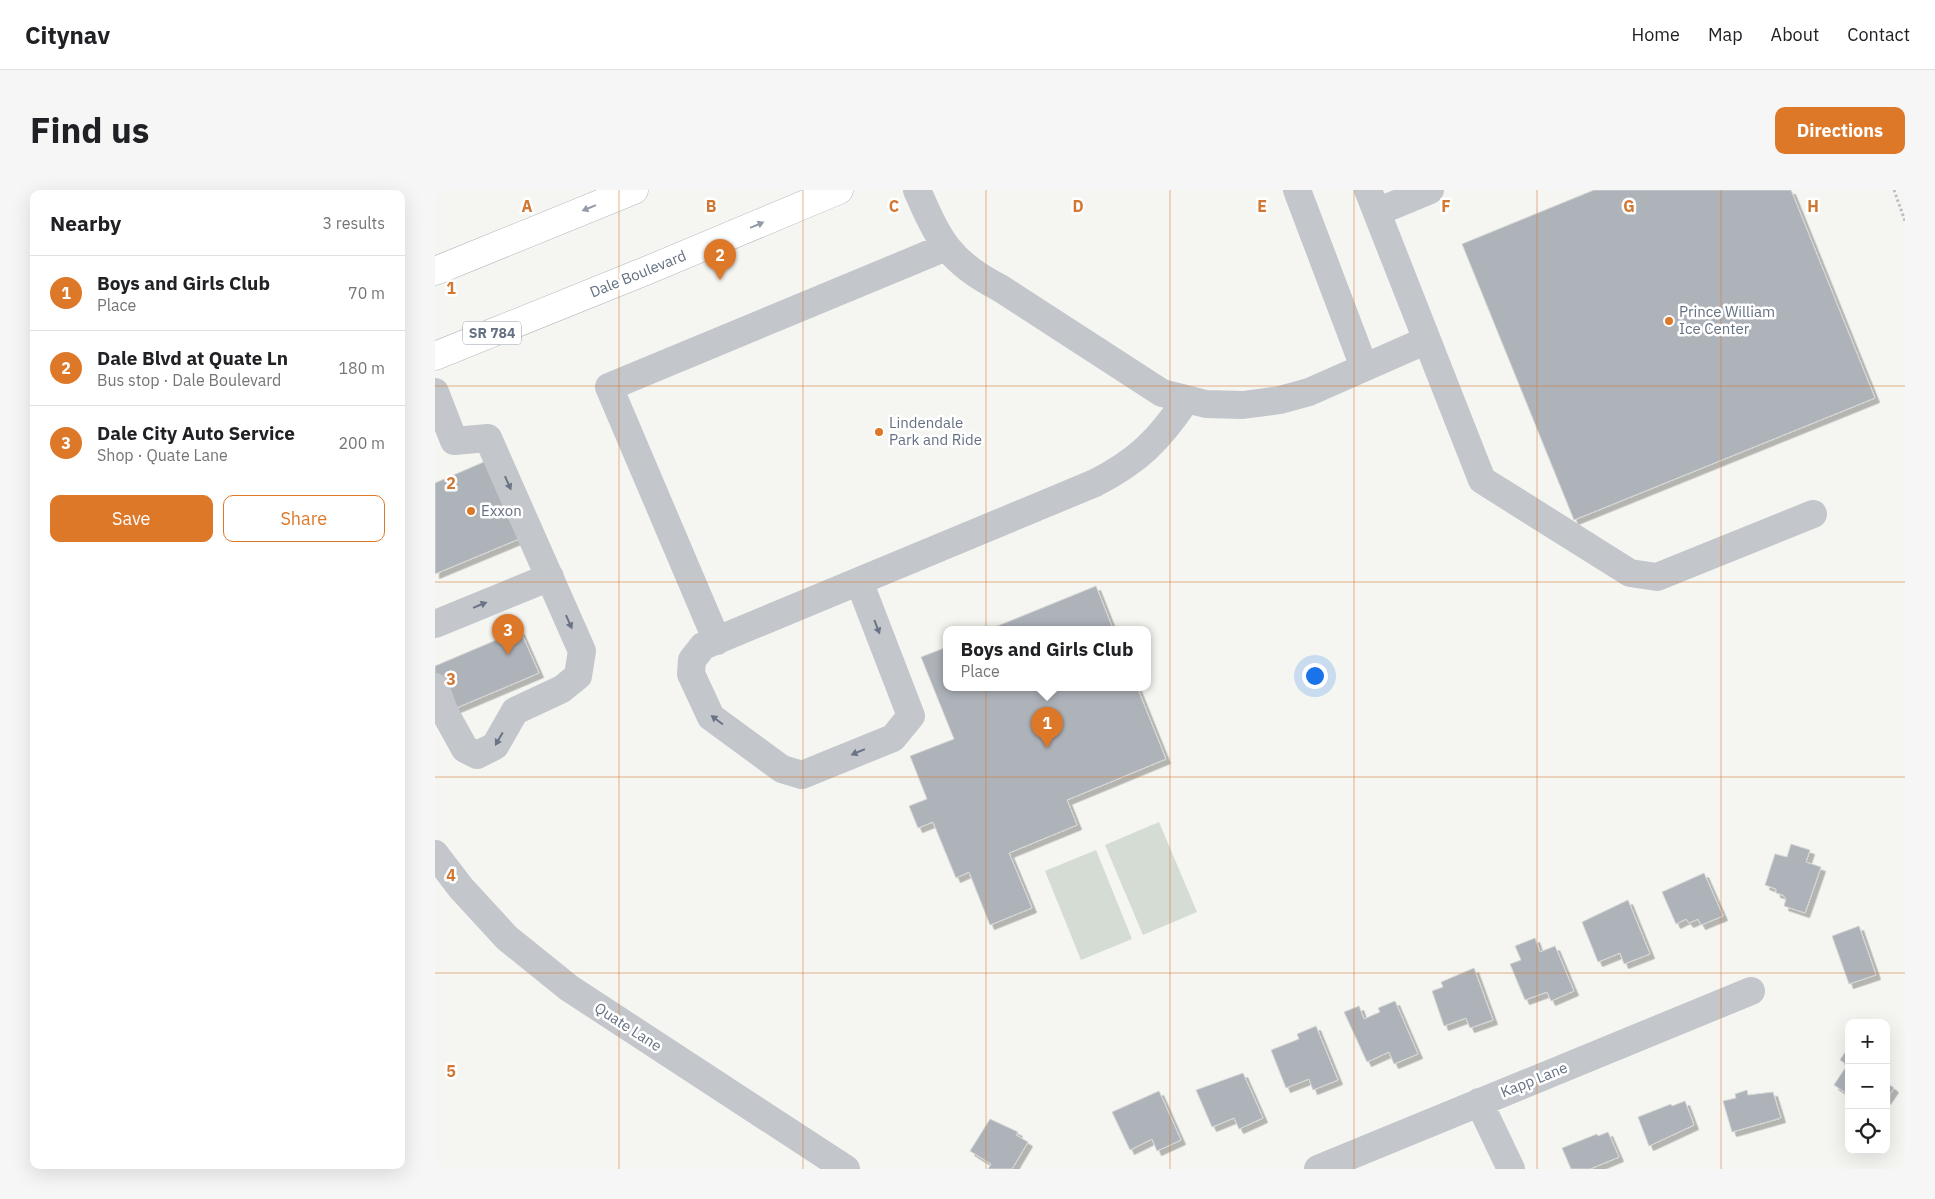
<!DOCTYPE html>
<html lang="en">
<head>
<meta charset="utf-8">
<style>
  :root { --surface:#fff; --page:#f6f6f6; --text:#202124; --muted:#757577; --line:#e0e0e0; --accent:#de7829 }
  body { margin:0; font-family:"IBM Plex Sans",sans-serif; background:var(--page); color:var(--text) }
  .controls { position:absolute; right:15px; bottom:15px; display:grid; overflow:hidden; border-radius:10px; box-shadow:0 5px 20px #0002 }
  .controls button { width:45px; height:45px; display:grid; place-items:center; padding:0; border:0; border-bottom:1px solid var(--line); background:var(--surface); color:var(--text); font:25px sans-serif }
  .you { position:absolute; left:879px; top:485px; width:18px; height:18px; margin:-12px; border:4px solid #fff; border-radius:50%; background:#1a73e8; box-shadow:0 0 0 8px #1a73e833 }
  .badge { display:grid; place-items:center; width:32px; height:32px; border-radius:50%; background:var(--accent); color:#fff; font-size:16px; font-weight:700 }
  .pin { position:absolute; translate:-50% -41px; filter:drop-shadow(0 1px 2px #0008) }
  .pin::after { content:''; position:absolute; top:26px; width:18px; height:15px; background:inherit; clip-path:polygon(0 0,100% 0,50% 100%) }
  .popup { position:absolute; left:508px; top:436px; width:208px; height:65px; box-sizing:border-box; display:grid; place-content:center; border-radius:10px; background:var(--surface); filter:drop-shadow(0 1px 4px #0005); font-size:16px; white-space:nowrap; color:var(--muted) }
  .popup b { font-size:19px; color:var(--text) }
  .popup::after { content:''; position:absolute; left:50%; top:100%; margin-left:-10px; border:10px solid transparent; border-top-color:var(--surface) }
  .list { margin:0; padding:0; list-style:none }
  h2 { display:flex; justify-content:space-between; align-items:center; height:65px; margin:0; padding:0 20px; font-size:21px }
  h2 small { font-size:16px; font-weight:400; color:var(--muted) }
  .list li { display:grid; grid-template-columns:32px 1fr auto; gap:15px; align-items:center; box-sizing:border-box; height:75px; padding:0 20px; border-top:1px solid var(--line) }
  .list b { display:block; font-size:19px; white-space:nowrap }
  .list p { margin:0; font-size:16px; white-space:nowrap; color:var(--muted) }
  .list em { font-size:16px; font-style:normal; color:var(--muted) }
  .actions { display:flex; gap:10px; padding:15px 20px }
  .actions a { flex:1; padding:11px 0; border:1px solid var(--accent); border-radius:10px; text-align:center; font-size:18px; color:var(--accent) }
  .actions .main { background:var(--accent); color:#fff }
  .icon { flex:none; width:28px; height:28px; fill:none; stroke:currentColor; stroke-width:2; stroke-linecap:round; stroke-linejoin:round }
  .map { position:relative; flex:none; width:1470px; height:979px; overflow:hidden; border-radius:10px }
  header { display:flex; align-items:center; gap:30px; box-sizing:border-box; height:70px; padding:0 25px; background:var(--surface); border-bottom:1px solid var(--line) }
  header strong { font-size:24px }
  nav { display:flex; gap:28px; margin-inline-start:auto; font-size:18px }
  .intro { display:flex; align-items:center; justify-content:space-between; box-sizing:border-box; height:120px; padding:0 30px }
  h1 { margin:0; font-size:35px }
  .button { padding:12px 22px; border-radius:10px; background:var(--accent); color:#fff; font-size:18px; font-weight:700 }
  main { display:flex; gap:30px; padding:0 30px }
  aside { flex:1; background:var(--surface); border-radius:10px; box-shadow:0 5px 20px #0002 }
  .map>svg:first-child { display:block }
  .green { fill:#d5dcd3 }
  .building { fill:#aeb3ba; stroke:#d6d7d5; filter:url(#shadow) }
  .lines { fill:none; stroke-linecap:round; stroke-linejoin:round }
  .major-casing { stroke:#b4b7bc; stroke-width:29 }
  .path { stroke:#bdbec1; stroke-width:3; stroke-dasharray:2.5 2.5; stroke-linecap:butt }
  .minor { stroke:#c3c6ca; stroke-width:28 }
  .major { stroke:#fff; stroke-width:28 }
  .oneway { fill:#939ba8 }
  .oneway2 { fill:#6a7486 }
  .grid { fill:none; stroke:#d27732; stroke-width:1; stroke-opacity:0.55 }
  .poi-dot { fill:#de7829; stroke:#fff; stroke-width:2 }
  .labels { text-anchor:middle; stroke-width:5; stroke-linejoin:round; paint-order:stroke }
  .shield { fill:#fff; stroke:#939ba8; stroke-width:1 }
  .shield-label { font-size:14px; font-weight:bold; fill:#657082 }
  .street-label { font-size:15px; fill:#657082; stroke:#fff }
  .poi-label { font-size:15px; fill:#657082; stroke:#fff; text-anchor:start }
  .grid-label { font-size:16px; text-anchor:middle; font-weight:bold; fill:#d27732; stroke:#fff; stroke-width:5; stroke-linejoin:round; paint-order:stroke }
</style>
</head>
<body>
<header>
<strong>Citynav</strong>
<nav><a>Home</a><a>Map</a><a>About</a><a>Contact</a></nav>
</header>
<div class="intro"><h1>Find us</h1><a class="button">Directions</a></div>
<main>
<aside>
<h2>Nearby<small>3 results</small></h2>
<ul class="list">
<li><span class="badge">1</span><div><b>Boys and Girls Club</b><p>Place</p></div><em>70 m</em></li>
<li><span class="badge">2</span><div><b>Dale Blvd at Quate Ln</b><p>Bus stop · Dale Boulevard</p></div><em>180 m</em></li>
<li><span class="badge">3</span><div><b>Dale City Auto Service</b><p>Shop · Quate Lane</p></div><em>200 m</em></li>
</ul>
<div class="actions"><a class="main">Save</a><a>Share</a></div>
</aside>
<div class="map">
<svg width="1470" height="979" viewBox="0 0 1470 979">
  <defs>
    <filter id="shadow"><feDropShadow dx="4.5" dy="4.5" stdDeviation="0" flood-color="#0004"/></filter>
  </defs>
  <rect width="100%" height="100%" fill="#f5f6f2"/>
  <path class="green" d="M 724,632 L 762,722 L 708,745 L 670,655 Z
    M 661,660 L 697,749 L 646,770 L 610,681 Z"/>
  <path class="building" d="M 1159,0 L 1356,0 L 1440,208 L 1139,330 L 1027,54 Z
    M 51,271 L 84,349 L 0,384 L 0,293 Z
    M 661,396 L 678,439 L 555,439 Z
    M 85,440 L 104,483 L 0,527 L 0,476 Z
    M 512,457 L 512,497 L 702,497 L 731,569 L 632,610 L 642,635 L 574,663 L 597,718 L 555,735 L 534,682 L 521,688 L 498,632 L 483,638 L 474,616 L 492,609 L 475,566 L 519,549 L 486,467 Z
    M 1356,654 L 1375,660 L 1371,672 L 1386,677 L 1370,723 L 1349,716 L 1351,709 L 1348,705 L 1341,703 L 1341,699 L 1330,695 L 1340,664 L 1352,667 Z
    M 1269,683 L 1288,726 L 1266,735 L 1263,729 L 1254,733 L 1251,729 L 1241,734 L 1227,702 Z
    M 1193,710 L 1215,764 L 1189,774 L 1185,763 L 1163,772 L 1147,732 Z
    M 1424,736 L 1441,785 L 1414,794 L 1397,746 Z
    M 1100,748 L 1105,762 L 1120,756 L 1139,801 L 1116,811 L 1112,802 L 1090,810 L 1075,774 L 1086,770 L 1080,756 Z
    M 1039,778 L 1058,830 L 1035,838 L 1031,828 L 1009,836 L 997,801 L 1008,797 L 1006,792 Z
    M 960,811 L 983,864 L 959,874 L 954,862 L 932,872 L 909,822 L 924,816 L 929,829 L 945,822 L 943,818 Z
    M 881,836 L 903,890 L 878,900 L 874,889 L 851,898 L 836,860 L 864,849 L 862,844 Z
    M 1414,856 L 1414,905 L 1399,895 L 1412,875 L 1405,870 Z
    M 808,883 L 828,928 L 804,939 L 799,928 L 777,937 L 761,900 Z
    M 1451,892 L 1459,898 L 1451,910 Z
    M 1312,900 L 1313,905 L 1338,902 L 1346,928 L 1297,942 L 1288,911 L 1301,908 L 1300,904 Z
    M 724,901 L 746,950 L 722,961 L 717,949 L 695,960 L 677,922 Z
    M 1250,911 L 1259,935 L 1214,956 L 1203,927 L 1236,914 L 1237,916 Z
    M 555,929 L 583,942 L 581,945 L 593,952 L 577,979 L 553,979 L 556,974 L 535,961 Z
    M 1173,942 L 1184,967 L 1155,979 L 1136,979 L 1127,958 L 1162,944 L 1163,946 Z"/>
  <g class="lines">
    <g class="major-casing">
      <path id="major" d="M 0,81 L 199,0
        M 0,166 L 213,80 L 404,0"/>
    </g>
    <path class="path" d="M 1459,0 L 1470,31"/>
    <path class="minor" d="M 482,0 C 504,50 514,72 565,98 L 727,203 L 771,214 L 808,215 L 845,210 L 874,202 L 992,150
      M 862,0 L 929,177
      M 933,0 L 1047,290 L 1195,383 L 1222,387 L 1378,324
      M 942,22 L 995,0
      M 0,202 L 19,251 L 53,248 L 147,461 L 143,486 L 127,499 L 80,521 L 60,556 L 42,565 L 30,559 L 10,523 L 0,497
      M 424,391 L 476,526 L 458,548 L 367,585 L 347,579 L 276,527 L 256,484 L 257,470 L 268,456 L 660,293 C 703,271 724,250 751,210
      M 0,434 L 115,387
      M 282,451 L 174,197 L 511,57
      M 0,664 L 26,698 L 72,748 L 134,798 L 411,979
      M 1044,912 L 1076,979
      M 883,979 L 1316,801"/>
    <use href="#major" class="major"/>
  </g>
  <defs><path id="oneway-solid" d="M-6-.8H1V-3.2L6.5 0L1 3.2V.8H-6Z" transform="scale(1.25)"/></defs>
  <g class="oneway">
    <use href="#oneway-solid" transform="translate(154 18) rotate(158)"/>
    <use href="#oneway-solid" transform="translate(322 35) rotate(-23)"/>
  </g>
  <g class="oneway2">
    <use href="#oneway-solid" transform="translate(73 293) rotate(66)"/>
    <use href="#oneway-solid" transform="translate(45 415) rotate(-22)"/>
    <use href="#oneway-solid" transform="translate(134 432) rotate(66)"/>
    <use href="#oneway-solid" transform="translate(442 437) rotate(69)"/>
    <use href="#oneway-solid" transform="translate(282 530) rotate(-143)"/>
    <use href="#oneway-solid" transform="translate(64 549) rotate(120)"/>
    <use href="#oneway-solid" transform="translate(423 562) rotate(157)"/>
  </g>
  <path class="grid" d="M 184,0 L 184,979M 368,0 L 368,979M 551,0 L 551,979M 735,0 L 735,979M 919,0 L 919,979M 1102,0 L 1102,979M 1286,0 L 1286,979M 0,196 L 1470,196M 0,392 L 1470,392M 0,587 L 1470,587M 0,783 L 1470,783"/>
  <g class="poi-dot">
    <circle cx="1234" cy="131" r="5"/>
    <circle cx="444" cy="242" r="5"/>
    <circle cx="36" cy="321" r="5"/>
  </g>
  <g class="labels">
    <rect class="shield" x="28" y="131.5" width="58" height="23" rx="4"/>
    <g class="shield-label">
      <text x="57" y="148">SR 784</text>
    </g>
    <g class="street-label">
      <text transform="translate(203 84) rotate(-22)" y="5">Dale Boulevard</text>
      <text transform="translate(193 837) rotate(33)" y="5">Quate Lane</text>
      <text transform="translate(1099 890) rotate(-22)" y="5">Kapp Lane</text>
    </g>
    <g class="poi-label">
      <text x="1244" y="127">Prince William<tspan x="1244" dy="17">Ice Center</tspan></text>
      <text x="454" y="238">Lindendale<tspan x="454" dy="17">Park and Ride</tspan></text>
      <text x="46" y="326">Exxon</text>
    </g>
  </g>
  <g class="grid-label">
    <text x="92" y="22">A</text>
    <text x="276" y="22">B</text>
    <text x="459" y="22">C</text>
    <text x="643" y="22">D</text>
    <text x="827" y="22">E</text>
    <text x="1011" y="22">F</text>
    <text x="1194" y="22">G</text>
    <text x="1378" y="22">H</text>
    <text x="16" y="104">1</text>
    <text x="16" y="299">2</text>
    <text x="16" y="495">3</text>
    <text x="16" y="691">4</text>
    <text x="16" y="887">5</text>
  </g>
</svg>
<div class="controls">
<button>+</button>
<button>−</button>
<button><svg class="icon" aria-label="locate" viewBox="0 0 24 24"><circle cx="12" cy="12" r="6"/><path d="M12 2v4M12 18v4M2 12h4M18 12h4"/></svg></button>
</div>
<div class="you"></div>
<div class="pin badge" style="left:612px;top:558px">1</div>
<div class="popup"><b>Boys and Girls Club</b>Place</div>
<div class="pin badge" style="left:285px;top:90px">2</div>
<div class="pin badge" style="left:73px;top:465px">3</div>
</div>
</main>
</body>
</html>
